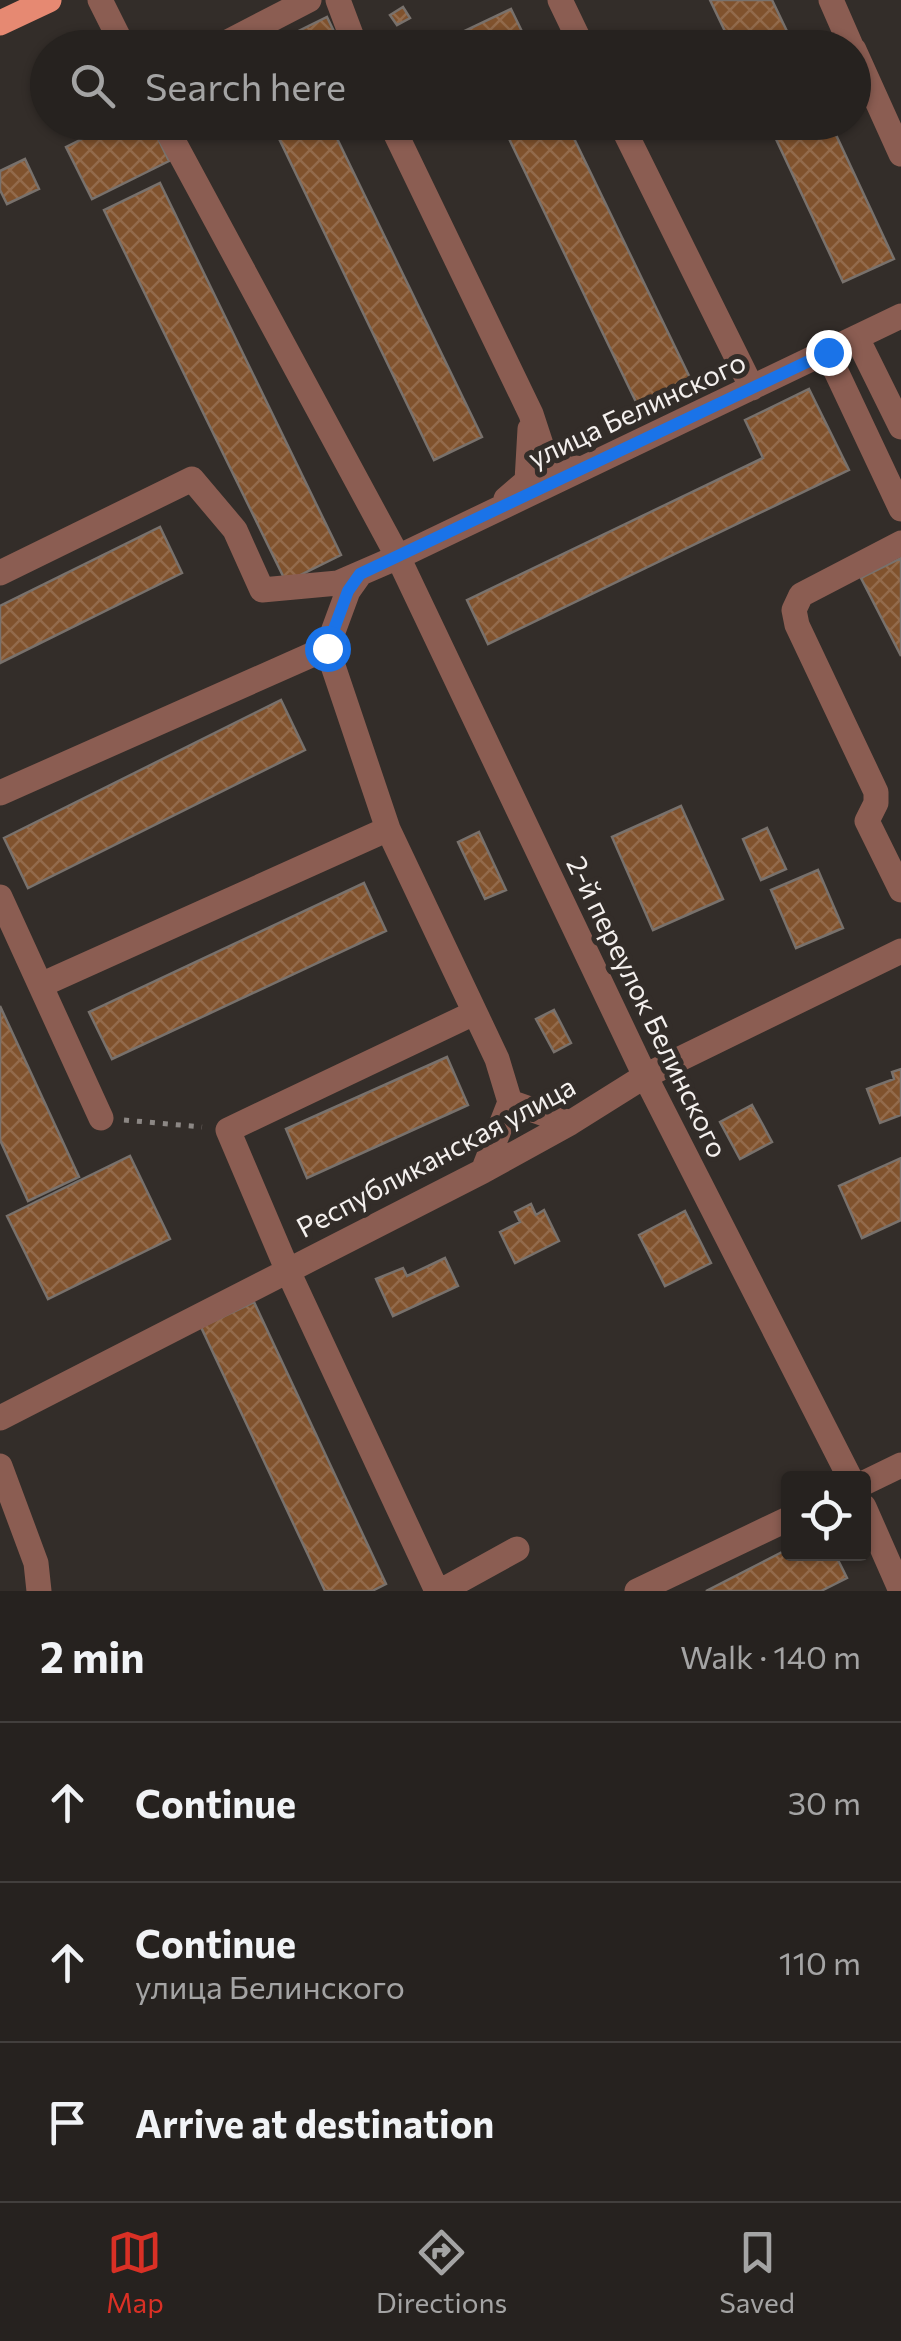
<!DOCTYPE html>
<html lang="en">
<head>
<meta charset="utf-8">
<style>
  :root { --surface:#26221f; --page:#322f2c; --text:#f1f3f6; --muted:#a4a4a4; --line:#423f3d; --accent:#d93025 }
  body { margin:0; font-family:Commissioner,sans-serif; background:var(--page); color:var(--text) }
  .controls { position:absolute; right:30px; bottom:30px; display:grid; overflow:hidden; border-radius:10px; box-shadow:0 2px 8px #0004 }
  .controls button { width:90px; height:90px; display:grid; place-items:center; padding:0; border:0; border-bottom:2px solid var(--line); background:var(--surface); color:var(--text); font:50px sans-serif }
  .stop { position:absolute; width:30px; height:30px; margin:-22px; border:8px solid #1a73e8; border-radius:50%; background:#fff }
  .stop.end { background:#1a73e8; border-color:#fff; box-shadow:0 2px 10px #0008 }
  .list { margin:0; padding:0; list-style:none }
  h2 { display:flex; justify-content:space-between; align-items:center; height:130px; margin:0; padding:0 40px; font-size:42px }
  h2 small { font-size:32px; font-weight:400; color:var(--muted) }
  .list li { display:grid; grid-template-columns:65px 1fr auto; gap:30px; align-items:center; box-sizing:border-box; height:160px; padding:0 40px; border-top:2px solid var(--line) }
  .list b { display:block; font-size:38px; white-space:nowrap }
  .list p { margin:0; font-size:32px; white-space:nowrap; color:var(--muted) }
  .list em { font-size:32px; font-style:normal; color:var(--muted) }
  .icon { flex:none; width:55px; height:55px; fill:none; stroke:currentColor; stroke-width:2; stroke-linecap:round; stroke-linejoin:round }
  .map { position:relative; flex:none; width:901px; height:1591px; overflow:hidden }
  .search { position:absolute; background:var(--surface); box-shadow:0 2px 8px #0004; left:30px; right:30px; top:30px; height:110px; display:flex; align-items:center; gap:25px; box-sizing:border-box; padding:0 35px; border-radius:55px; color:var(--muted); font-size:38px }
  .sheet { height:610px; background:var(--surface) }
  nav { display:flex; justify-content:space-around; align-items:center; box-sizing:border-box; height:140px; border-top:2px solid var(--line); background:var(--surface); font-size:28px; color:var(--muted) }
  nav a { display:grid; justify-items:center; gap:5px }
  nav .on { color:var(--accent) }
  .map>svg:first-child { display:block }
  .building { fill:url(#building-cross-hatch); stroke:#78716c; stroke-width:2.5 }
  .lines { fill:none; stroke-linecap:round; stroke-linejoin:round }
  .path { stroke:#8c8784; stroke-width:5; stroke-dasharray:5 8; stroke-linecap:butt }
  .minor { stroke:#8b5d52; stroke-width:25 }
  .major { stroke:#e68972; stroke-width:25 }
  .route { stroke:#1a73e8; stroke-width:12 }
  .labels { text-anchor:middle; stroke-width:10; stroke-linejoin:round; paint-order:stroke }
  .street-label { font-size:28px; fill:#f4f0ee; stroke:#332d29 }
</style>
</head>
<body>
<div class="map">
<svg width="901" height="1591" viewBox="0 0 901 1591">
  <defs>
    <pattern id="building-cross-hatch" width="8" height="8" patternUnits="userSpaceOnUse" patternTransform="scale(2.5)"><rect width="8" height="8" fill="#80522d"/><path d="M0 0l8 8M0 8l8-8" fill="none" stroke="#936b4c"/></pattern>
  </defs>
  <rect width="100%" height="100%" fill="#332d29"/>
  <path class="building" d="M 710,0 L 772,0 L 795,48 L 733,48 Z
    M 403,7 L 410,18 L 397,25 L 390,15 Z
    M 511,9 L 530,48 L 465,48 L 458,34 Z
    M 327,17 L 342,48 L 264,48 Z
    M 116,122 L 150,122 L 169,161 L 92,199 L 66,147 Z
    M 276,122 L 329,122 L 482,437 L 434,460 L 272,124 Z
    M 501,122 L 566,122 L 691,380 L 638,406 Z
    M 768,122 L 830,122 L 894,259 L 843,282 Z
    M 25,159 L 39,189 L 7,204 L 0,190 L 0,171 Z
    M 160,183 L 341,555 L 286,582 L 104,210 Z
    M 809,389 L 849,470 L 488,644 L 467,600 L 763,458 L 745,420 Z
    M 160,527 L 182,573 L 0,663 L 0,606 Z
    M 901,558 L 901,656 L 861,578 Z
    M 281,700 L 305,750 L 28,888 L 4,838 Z
    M 681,806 L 723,899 L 653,930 L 612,837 Z
    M 767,828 L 786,869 L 761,880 L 743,839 Z
    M 479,832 L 506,890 L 485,899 L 458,842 Z
    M 818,870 L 843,928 L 796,948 L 771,890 Z
    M 364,883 L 386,931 L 112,1059 L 89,1012 Z
    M 0,1006 L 79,1177 L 28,1201 L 0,1140 Z
    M 554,1010 L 571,1043 L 554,1052 L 536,1019 Z
    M 447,1057 L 468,1105 L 307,1178 L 286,1129 Z
    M 901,1069 L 901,1115 L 880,1123 L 867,1089 L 894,1079 L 892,1072 Z
    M 752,1105 L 772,1142 L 740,1159 L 720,1122 Z
    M 130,1156 L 170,1239 L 48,1299 L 7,1216 Z
    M 901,1158 L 901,1220 L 862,1238 L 839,1186 Z
    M 531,1204 L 536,1215 L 544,1210 L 559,1241 L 515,1263 L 500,1232 L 520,1222 L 515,1212 Z
    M 685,1211 L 711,1263 L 665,1286 L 639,1235 Z
    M 445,1258 L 458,1286 L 393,1316 L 376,1279 L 403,1268 L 407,1276 Z
    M 254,1302 L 386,1584 L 372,1591 L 325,1591 L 201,1327 Z
    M 788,1549 L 788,1554 L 835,1554 L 847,1578 L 821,1591 L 706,1591 Z"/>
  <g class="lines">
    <path class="path" d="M 124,1120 L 202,1127"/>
    <path class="minor" d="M 100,0 L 124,48
      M 338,0 L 356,48
      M 560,0 L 583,48
      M 831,0 L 852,48
      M 216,48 L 309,0
      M 854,50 L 901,154
      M 163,122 L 398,557 L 645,1076 L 850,1478
      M 390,122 L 531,414 L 550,472 L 576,468
      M 620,122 L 752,388
      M 857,338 L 901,427
      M 827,352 L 901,509
      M 506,499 L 527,481 L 530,429
      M 901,543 L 801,595 L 794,610 L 797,625 L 876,792 L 876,803 L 867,821 L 901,890
      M 0,573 L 192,479 L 235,530 L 262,590 L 338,583 L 398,557 L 901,316
      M 360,574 L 348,591 L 327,648 L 388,829 L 497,1059 L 510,1102 L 483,1171
      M 0,793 L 327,648
      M 0,897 L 101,1118
      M 41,985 L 388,829
      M 510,1102 L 570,1123
      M 0,1418 L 483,1171 L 570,1123 L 645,1076 L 901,951
      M 0,1466 L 36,1563 L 39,1591
      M 864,1483 L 901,1465
      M 864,1507 L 901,1591
      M 437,1591 L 287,1269 L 228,1130 L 474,1013
      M 441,1591 L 517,1549
      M 637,1591 L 788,1519"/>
    <path class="major" d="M 0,23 L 49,0"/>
  </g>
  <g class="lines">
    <path class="route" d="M 327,648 L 348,591 L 360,574 L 828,352"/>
  </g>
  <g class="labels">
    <g class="street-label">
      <text transform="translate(637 410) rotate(-25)" y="10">улица Белинского</text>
      <text transform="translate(647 1007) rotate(64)" y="10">2-й переулок Белинского</text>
      <text transform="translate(436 1157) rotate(-28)" y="10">Республиканская улица</text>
    </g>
  </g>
</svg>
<div class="controls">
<button><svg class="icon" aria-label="locate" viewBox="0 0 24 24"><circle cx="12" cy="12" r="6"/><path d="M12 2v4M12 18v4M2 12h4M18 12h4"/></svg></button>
</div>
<div class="stop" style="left:327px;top:648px"></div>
<div class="stop end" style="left:828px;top:352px"></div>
<div class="search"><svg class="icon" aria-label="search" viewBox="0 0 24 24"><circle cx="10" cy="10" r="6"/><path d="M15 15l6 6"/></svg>Search here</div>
</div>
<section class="sheet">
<h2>2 min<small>Walk · 140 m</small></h2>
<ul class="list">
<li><svg class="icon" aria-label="ahead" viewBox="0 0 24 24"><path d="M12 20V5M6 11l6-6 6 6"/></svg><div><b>Continue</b></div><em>30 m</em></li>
<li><svg class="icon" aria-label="ahead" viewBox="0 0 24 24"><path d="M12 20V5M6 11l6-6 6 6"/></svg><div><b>Continue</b><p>улица Белинского</p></div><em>110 m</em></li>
<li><svg class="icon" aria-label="arrive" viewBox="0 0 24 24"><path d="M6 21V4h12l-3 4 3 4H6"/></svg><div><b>Arrive at destination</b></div></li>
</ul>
</section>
<nav>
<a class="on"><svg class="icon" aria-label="map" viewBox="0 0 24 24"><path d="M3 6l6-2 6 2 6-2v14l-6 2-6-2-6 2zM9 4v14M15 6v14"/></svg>Map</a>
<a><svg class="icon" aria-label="directions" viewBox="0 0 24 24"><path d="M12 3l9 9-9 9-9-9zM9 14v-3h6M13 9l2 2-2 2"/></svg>Directions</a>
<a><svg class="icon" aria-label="saved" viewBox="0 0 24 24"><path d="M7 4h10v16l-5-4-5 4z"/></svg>Saved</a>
</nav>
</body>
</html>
